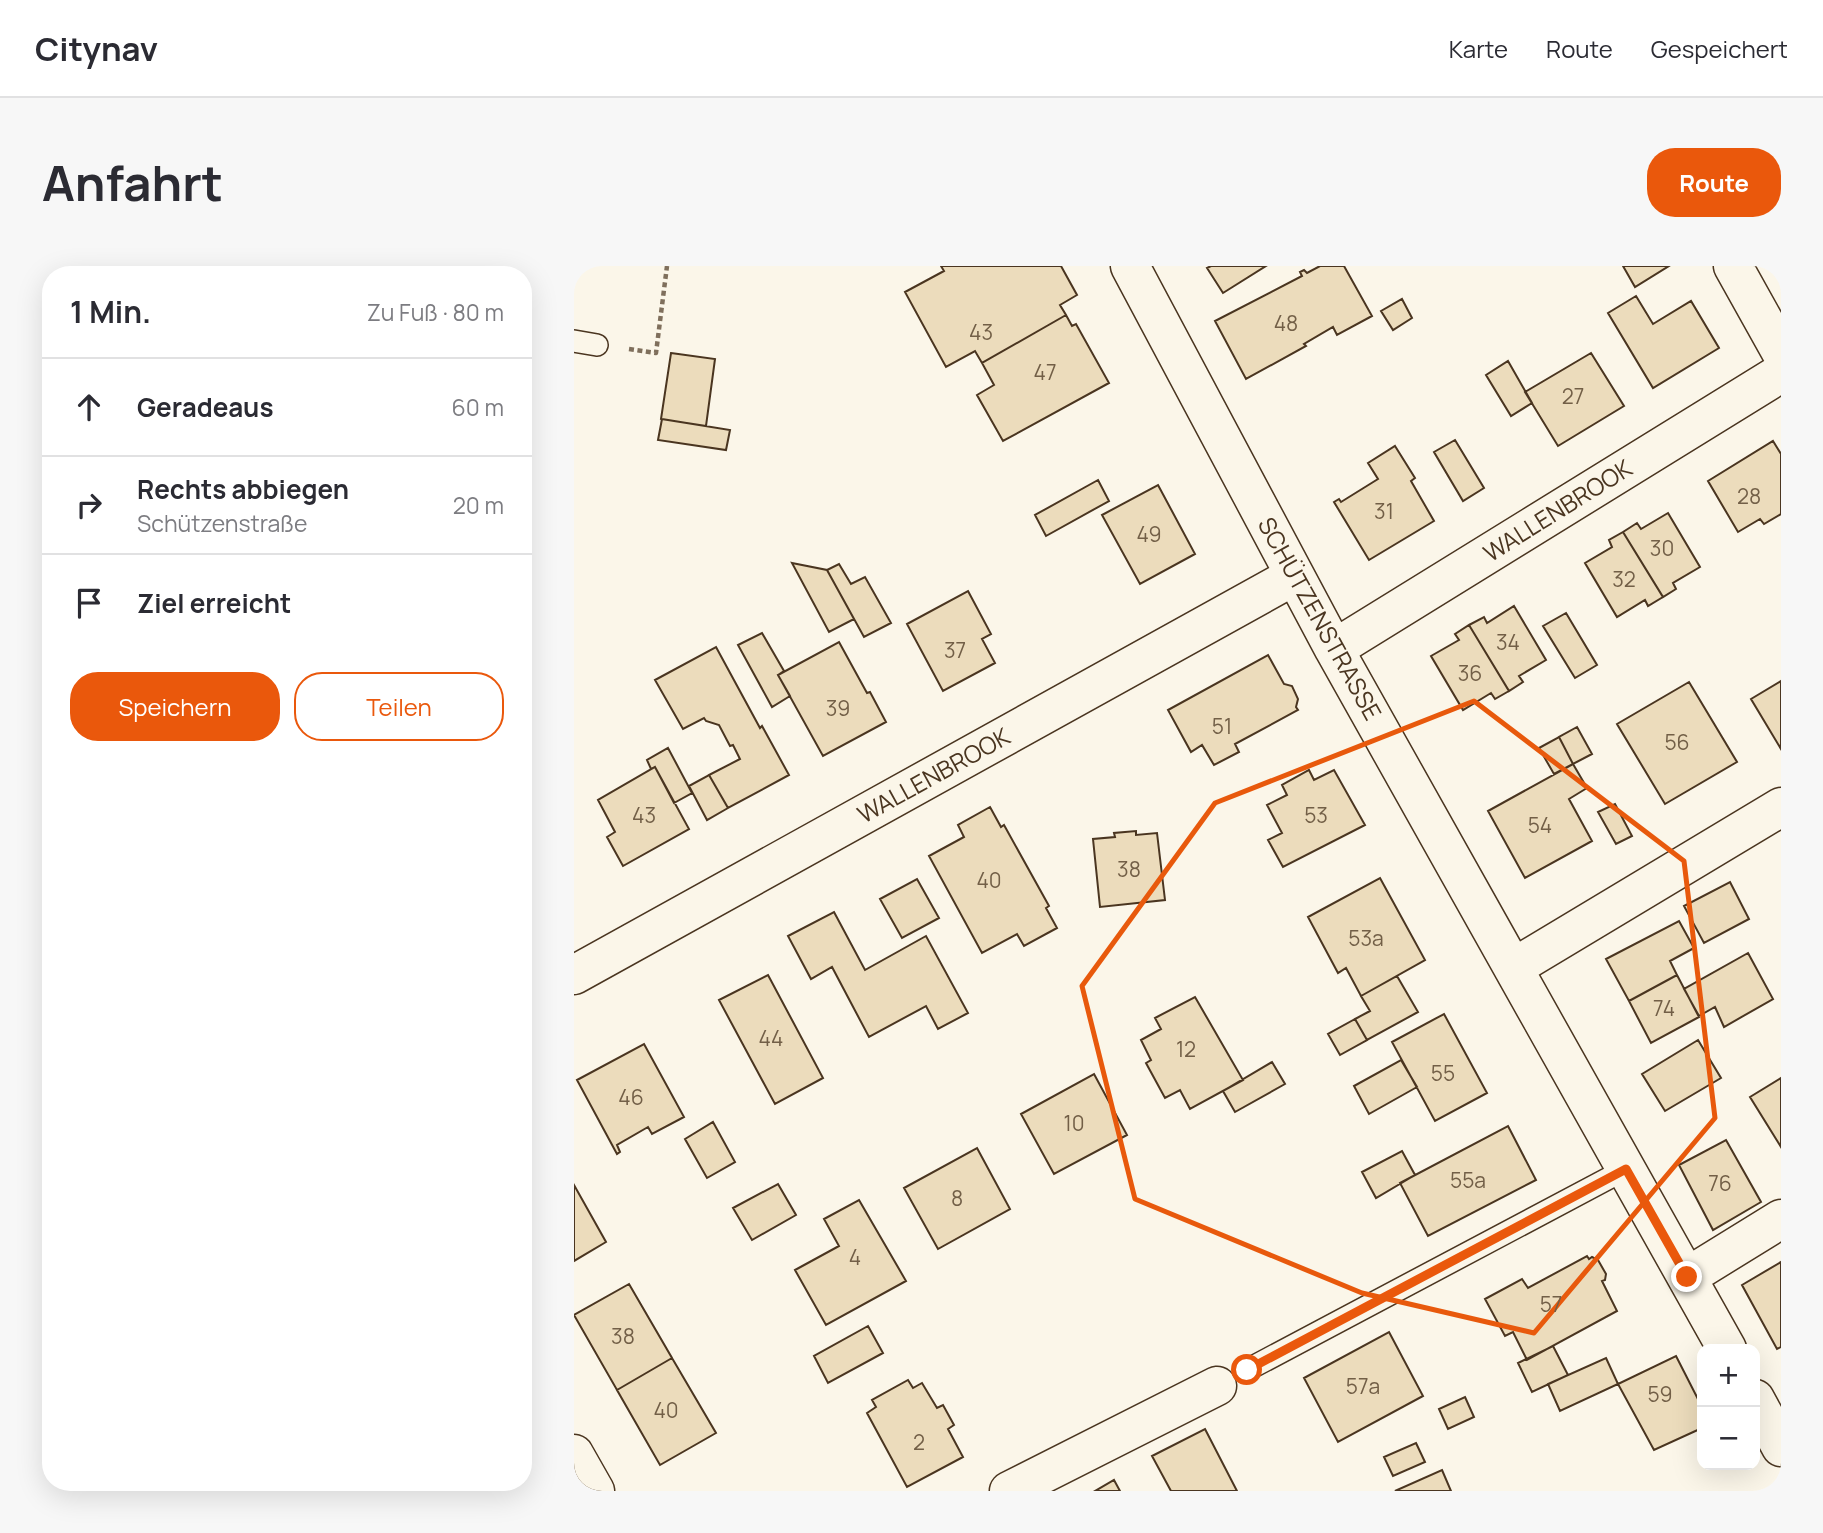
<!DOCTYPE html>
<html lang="de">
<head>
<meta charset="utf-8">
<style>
  :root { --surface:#fff; --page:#f7f7f7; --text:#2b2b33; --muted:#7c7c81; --line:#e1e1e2; --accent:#ea580c }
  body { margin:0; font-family:Manrope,sans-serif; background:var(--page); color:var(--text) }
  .controls { position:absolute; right:21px; bottom:21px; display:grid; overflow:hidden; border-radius:14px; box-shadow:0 7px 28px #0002 }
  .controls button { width:63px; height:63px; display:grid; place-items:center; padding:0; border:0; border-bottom:2px solid var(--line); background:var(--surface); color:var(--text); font:35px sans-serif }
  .stop { position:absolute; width:21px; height:21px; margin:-16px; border:5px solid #ea580c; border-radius:50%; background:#fff }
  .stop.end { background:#ea580c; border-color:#fff; box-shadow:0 2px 7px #0008 }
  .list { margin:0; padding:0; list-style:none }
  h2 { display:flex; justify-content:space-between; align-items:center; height:91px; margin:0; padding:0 28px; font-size:30px }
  h2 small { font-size:23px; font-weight:400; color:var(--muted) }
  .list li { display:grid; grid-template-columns:46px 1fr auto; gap:21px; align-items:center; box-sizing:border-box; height:98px; padding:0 28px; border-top:2px solid var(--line) }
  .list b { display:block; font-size:26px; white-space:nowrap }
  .list p { margin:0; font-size:23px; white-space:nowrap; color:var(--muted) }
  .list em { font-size:23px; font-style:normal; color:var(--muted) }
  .actions { display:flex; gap:14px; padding:21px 28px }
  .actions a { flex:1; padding:16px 0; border:2px solid var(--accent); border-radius:28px; text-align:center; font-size:24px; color:var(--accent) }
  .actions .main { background:var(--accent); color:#fff }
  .icon { flex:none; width:38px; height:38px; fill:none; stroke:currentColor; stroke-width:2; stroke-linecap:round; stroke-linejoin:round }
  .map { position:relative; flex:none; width:1207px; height:1225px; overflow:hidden; border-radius:28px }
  header { display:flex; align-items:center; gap:42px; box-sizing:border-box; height:98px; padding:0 35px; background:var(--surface); border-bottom:2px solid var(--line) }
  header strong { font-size:33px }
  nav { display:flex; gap:38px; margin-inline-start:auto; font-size:24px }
  .intro { display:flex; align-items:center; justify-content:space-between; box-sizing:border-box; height:168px; padding:0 42px }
  h1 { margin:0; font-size:49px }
  .button { padding:18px 32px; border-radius:28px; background:var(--accent); color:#fff; font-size:24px; font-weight:700 }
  main { display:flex; gap:42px; padding:0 42px }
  aside { flex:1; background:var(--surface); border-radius:28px; box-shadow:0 7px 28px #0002 }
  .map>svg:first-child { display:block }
  .building { fill:#ecdcbc; stroke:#4a3520; stroke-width:2 }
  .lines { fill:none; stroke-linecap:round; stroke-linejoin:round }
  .service-casing { stroke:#4a3520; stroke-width:24 }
  .minor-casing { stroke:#4a3520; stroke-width:41 }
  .path { stroke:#7f6f5c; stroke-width:4.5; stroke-dasharray:5 3.5; stroke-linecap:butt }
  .service { stroke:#fbf6e9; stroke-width:21 }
  .minor { stroke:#fbf6e9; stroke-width:38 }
  .route { stroke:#ea580c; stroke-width:9 }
  .marked { fill:none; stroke:#e8590c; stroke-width:5; stroke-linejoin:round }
  .labels { text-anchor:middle; stroke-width:5; stroke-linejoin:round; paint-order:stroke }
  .number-label { font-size:21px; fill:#725f47 }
  .street-label { font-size:24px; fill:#4a3520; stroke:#fbf6e9 }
</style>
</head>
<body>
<header>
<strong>Citynav</strong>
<nav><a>Karte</a><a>Route</a><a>Gespeichert</a></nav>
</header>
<div class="intro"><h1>Anfahrt</h1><a class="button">Route</a></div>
<main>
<aside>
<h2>1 Min.<small>Zu Fuß · 80 m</small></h2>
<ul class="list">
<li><svg class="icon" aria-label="ahead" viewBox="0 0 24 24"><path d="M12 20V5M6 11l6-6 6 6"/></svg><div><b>Geradeaus</b></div><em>60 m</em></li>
<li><svg class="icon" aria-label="right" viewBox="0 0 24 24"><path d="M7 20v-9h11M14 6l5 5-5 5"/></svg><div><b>Rechts abbiegen</b><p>Schützenstraße</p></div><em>20 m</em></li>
<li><svg class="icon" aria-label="arrive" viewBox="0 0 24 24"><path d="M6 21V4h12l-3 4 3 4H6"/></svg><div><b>Ziel erreicht</b></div></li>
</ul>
<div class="actions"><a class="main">Speichern</a><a>Teilen</a></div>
</aside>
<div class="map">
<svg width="1207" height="1225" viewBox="0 0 1207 1225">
  <rect width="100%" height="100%" fill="#fbf6e9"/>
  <path class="building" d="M 367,0 L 487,0 L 503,29 L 486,39 L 492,49 L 408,97 L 401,85 L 372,101 L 331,26 L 370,5 Z
    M 637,0 L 692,0 L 649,27 L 633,2 Z
    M 746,0 L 770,0 L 798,50 L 763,69 L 759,61 L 730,78 L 732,80 L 672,113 L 641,55 L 728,10 L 726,6 L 730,4 L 733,7 Z
    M 1049,0 L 1095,0 L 1061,21 Z
    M 1062,30 L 1079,58 L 1117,35 L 1145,82 L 1079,122 L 1034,47 Z
    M 828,33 L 838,52 L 819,64 L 807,45 Z
    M 492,49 L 498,60 L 502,58 L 535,117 L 429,175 L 403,129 L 420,119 L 408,97 Z
    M 97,87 L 141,93 L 132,160 L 87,153 Z
    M 1017,87 L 1050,140 L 984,180 L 951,126 Z
    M 934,95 L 958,137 L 937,150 L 912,109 Z
    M 88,153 L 156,164 L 152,184 L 84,174 Z
    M 881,174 L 910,222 L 889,235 L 860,186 Z
    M 1199,175 L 1207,188 L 1207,248 L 1190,258 L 1186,253 L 1164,266 L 1134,215 Z
    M 821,180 L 841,212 L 837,215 L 860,255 L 795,294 L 760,236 L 765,233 L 767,236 L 804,213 L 794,197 Z
    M 524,214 L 535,235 L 472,270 L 461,249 Z
    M 584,219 L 621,288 L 566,318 L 528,249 Z
    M 1094,247 L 1126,301 L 1099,317 L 1102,323 L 1089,331 L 1049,266 L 1063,257 L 1067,263 Z
    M 1049,266 L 1089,331 L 1074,340 L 1071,334 L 1043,351 L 1011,297 L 1038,281 L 1035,274 Z
    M 218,297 L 253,304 L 280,353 L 255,366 Z
    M 265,298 L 277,318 L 291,311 L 317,357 L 290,371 L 253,304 Z
    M 394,325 L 417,368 L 408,373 L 421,397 L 369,425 L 333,358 Z
    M 940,340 L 972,394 L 945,410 L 949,416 L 935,425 L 895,359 L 910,351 L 913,357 Z
    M 992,347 L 1023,399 L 1001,412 L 969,360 Z
    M 895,359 L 935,425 L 921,433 L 917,427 L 889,444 L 857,390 L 885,374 L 881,368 Z
    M 188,367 L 210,405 L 204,409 L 216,430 L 198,441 L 164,379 Z
    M 265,376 L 293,427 L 296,426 L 312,456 L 249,490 L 204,409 Z
    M 142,381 L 186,462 L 188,460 L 215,509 L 154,542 L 135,509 L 166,493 L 159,479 L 156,480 L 145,459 L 132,455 L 130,452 L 109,463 L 81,414 Z
    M 694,389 L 710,418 L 718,420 L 724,433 L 722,441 L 724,444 L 661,478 L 665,486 L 640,499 L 628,479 L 617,486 L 594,444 Z
    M 1207,415 L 1207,483 L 1177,433 Z
    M 1115,416 L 1163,496 L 1091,538 L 1043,458 Z
    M 1003,461 L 1018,488 L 999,498 L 985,471 Z
    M 985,471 L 999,498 L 980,508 L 965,482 Z
    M 94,482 L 118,527 L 100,537 L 81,501 L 77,503 L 73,494 Z
    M 999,498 L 1013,522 L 995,533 L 1018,575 L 951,612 L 914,545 Z
    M 81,501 L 115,563 L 49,600 L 33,571 L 41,566 L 24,534 Z
    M 735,504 L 740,514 L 760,504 L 791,559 L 709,601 L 694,574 L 708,567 L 693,539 L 713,529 L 708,519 Z
    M 135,509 L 154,542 L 133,554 L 115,520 Z
    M 1041,538 L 1058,570 L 1042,578 L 1024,546 Z
    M 416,541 L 427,561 L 430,559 L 475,640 L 472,642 L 483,662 L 450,680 L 443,668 L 408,687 L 355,590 L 390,571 L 384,559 Z
    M 562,565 L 562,569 L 583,567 L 591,634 L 526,641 L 519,573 L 541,571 L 540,567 Z
    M 806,612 L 851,694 L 787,730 L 772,702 L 764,707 L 734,651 Z
    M 343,613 L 365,652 L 328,672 L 306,633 Z
    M 1156,616 L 1175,653 L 1130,677 L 1110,640 Z
    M 260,646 L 291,704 L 352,670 L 394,747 L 364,763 L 352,740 L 295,771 L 258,701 L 237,713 L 214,670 Z
    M 1105,655 L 1120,682 L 1096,695 L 1103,709 L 1055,735 L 1032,693 Z
    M 1174,687 L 1199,733 L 1150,761 L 1141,741 L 1125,750 L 1110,723 Z
    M 194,709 L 249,812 L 201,838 L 145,734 Z
    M 1103,709 L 1125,751 L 1077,777 L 1055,735 Z
    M 823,710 L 844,746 L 793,774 L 781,753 L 796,745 L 787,730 Z
    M 621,731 L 669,814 L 616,843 L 606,824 L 591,832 L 572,797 L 577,794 L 567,774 L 587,763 L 581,752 Z
    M 870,748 L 913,827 L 861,855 L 818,776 Z
    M 781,753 L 793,774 L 766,789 L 754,768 Z
    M 1124,774 L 1147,812 L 1091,845 L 1068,808 Z
    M 70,778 L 110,851 L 78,868 L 74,861 L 43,879 L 46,886 L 43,888 L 3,814 Z
    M 827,794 L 843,821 L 795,848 L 780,820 Z
    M 698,796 L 711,818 L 661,846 L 649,825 Z
    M 520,808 L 553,869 L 480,908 L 447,848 Z
    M 1207,812 L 1207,881 L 1176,831 Z
    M 139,856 L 161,896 L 133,912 L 111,873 Z
    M 934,860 L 962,914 L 854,970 L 826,917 Z
    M 1152,874 L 1187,936 L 1139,964 L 1105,899 Z
    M 403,882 L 436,943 L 364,983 L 330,922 Z
    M 828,885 L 841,909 L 802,932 L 788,906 Z
    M 204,918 L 222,949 L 178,974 L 159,942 Z
    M 0,919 L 32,976 L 0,995 Z
    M 285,934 L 332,1015 L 252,1059 L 221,1004 L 265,980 L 250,953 Z
    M 1013,990 L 1015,993 L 1018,991 L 1024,994 L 1032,1008 L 1031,1014 L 1028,1015 L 1043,1045 L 953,1094 L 939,1066 L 931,1070 L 911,1033 L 948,1013 L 954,1022 Z
    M 1207,996 L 1207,1081 L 1203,1083 L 1168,1019 Z
    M 55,1018 L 98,1092 L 43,1124 L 0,1049 Z
    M 294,1060 L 309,1087 L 254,1117 L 240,1090 Z
    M 815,1066 L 849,1130 L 764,1176 L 730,1112 Z
    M 979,1080 L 994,1109 L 958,1126 L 944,1097 Z
    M 1102,1090 L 1128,1141 L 1128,1162 L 1080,1184 L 1044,1118 Z
    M 98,1092 L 142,1167 L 86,1199 L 43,1124 Z
    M 1032,1092 L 1044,1118 L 986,1145 L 974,1118 Z
    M 334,1114 L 339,1122 L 348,1117 L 363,1142 L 369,1139 L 380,1159 L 374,1163 L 389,1191 L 333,1221 L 293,1147 L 302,1141 L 298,1134 Z
    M 891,1131 L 900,1151 L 874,1163 L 865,1143 Z
    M 631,1163 L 663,1225 L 597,1225 L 578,1190 Z
    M 842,1177 L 851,1196 L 819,1210 L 810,1191 Z
    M 868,1204 L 877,1225 L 821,1225 Z
    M 540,1214 L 546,1225 L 521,1225 Z"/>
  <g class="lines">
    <g class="service-casing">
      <path id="service" d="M 0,75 L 23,79
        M 673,1104 L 1052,903"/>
    </g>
    <g class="minor-casing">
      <path id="minor" d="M 556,0 L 760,383 L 1153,1083
        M 1159,0 L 1207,86
        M 760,383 L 1207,107
        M 939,702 L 1207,541
        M 0,709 L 720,310
        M 1113,1011 L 1207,953
        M 1181,1133 L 1207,1181
        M 0,1188 L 21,1225
        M 435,1225 L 643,1120"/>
    </g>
    <path class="path" d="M 55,83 L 82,87 L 93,0"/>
    <use href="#service" class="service"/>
    <use href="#minor" class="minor"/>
  </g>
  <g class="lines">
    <path class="route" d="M 673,1104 L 1052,903 L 1113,1011"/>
  </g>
  <path class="marked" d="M 900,435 L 1110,595 L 1141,852 L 960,1067 L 788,1027 L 561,933 L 508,720 L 641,537 Z"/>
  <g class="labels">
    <g class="number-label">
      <text x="712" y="65">48</text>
      <text x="407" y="74">43</text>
      <text x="471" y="114">47</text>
      <text x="999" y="138">27</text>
      <text x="1175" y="238">28</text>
      <text x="810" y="253">31</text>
      <text x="575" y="276">49</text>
      <text x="1088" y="290">30</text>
      <text x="1050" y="321">32</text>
      <text x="934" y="384">34</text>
      <text x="381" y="392">37</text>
      <text x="896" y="415">36</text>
      <text x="264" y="450">39</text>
      <text x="648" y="468">51</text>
      <text x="1103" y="484">56</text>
      <text x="70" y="557">43</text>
      <text x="742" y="557">53</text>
      <text x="966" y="567">54</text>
      <text x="555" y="611">38</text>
      <text x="415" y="622">40</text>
      <text x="792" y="680">53a</text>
      <text x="1090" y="750">74</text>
      <text x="197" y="780">44</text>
      <text x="612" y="791">12</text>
      <text x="869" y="815">55</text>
      <text x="57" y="839">46</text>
      <text x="500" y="865">10</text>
      <text x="894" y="922">55a</text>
      <text x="1146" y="925">76</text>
      <text x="383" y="940">8</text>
      <text x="281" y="999">4</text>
      <text x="977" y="1046">57</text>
      <text x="49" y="1078">38</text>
      <text x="789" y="1128">57a</text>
      <text x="1086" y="1136">59</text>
      <text x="92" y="1152">40</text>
      <text x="345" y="1184">2</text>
    </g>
    <g class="street-label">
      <text transform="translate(984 245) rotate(-32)" y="8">WALLENBROOK</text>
      <text transform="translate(745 353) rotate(61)" y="8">SCHÜTZENSTRASSE</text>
      <text transform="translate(360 510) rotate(-29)" y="8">WALLENBROOK</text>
    </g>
  </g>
</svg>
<div class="controls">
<button>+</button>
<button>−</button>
</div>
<div class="stop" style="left:673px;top:1104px"></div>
<div class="stop end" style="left:1113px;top:1011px"></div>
</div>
</main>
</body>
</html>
